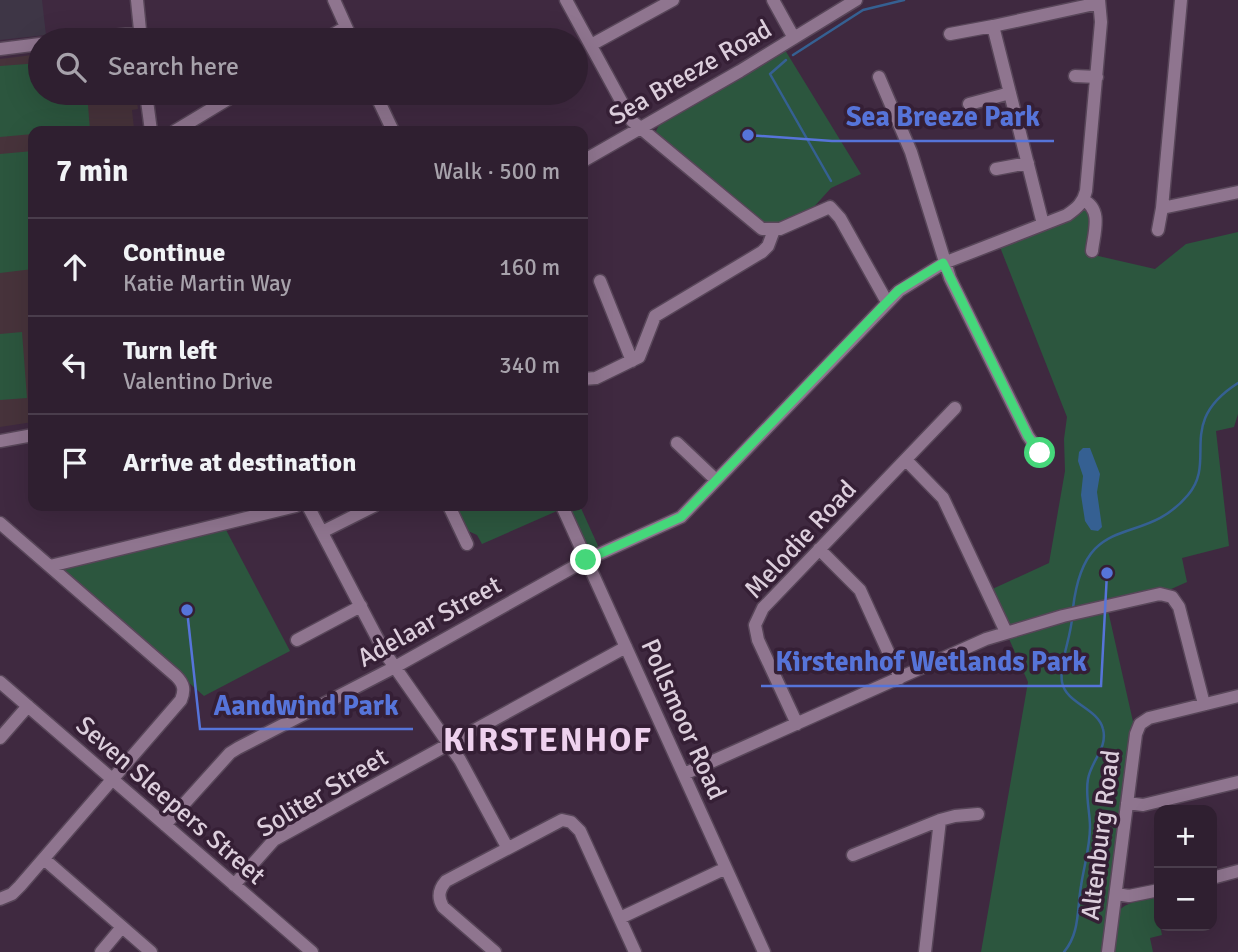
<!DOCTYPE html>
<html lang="en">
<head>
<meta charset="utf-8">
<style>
  :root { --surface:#2f1f30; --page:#3b2c3c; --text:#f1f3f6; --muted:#a7a2ab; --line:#4a3d4c }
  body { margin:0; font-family:Signika,sans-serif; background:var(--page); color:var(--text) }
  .controls { position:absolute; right:21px; bottom:21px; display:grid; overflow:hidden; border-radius:14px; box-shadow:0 7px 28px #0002 }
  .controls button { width:63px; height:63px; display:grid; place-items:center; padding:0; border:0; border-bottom:2px solid var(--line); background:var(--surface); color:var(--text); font:35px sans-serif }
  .stop { position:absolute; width:21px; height:21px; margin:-16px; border:5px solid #45d77a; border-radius:50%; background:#fff }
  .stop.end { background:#45d77a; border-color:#fff; box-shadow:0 2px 7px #0008 }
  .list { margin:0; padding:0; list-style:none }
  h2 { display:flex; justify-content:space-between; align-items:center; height:91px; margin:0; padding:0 28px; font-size:30px }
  h2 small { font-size:23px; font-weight:400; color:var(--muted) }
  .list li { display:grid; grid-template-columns:46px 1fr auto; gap:21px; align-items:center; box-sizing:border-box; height:98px; padding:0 28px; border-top:2px solid var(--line) }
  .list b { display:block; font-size:26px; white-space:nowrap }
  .list p { margin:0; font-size:23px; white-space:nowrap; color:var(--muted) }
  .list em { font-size:23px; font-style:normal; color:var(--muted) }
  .icon { flex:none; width:38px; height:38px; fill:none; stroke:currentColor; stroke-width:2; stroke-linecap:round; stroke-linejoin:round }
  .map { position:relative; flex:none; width:1238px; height:952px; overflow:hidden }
  .search { position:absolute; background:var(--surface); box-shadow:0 7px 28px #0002; left:28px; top:28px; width:560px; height:77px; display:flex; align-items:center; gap:18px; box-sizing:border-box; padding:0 24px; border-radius:38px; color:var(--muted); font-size:26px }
  .panel { position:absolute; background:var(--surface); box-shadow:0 7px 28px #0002; left:28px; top:126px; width:560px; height:385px; border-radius:14px }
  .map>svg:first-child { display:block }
  .commercial { fill:#3e3646 }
  .education { fill:#47333b }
  .green { fill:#2c563e }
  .water { fill:#356092 }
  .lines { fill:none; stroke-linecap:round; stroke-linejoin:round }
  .stream { stroke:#356092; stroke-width:2.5 }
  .minor-casing { stroke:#584659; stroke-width:15 }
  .minor { stroke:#8f758f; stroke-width:12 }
  .route { stroke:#45d77a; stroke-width:9 }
  .labels { text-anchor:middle; stroke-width:7; stroke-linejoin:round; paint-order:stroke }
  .street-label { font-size:26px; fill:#dccedc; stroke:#351f35 }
  .district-label { font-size:33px; font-weight:bold; letter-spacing:2px; fill:#eed1ee; stroke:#351f35 }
  .leader { fill:none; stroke:#5674d9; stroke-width:2.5 }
  .callout-dot { fill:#5674d9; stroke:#351f35; stroke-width:2.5 }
  .callout-label { font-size:28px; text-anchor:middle; font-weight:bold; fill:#5674d9; stroke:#351f35; stroke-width:7; stroke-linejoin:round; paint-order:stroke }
</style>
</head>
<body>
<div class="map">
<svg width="1238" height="952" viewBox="0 0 1238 952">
  <rect width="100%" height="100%" fill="#3f2940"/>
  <path class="commercial" d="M 0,0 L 42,0 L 46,35 L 0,40 Z"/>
  <path class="education" d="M 40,54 L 40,93 L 136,93 L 138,109 L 132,110 L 134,128 L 140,128 L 140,131 L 33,131 L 33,422 L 0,427 L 0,59 Z"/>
  <path class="green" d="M 785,50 L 861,174 L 831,188 L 812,209 L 776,226 L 766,226 L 660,139 L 656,131 L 661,121 Z
    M 40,63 L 40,93 L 87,93 L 90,130 L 33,131 L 33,134 L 0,137 L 0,66 Z
    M 33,151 L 33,269 L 0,273 L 0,154 Z
    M 1089,203 L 1094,255 L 1155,269 L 1186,244 L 1238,232 L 1238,414 L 1234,427 L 1216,431 L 1229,546 L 1182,558 L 1187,582 L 1160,594 L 1107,606 L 1134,726 L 1102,952 L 981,952 L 1028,682 L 988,591 L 1049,563 L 1065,471 L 1064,439 L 1067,417 L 998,242 Z
    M 22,332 L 27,398 L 0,400 L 0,334 Z
    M 455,506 L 555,506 L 557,511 L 482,544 L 477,535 L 466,530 Z
    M 565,506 L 580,506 L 599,548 L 589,549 L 583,544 Z
    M 225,528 L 290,651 L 204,696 L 58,568 Z
    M 1154,897 L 1162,935 L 1150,938 L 1153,952 L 1113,952 C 1118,909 1109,907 1154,897 Z"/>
  <path class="water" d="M 1083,448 L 1090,448 L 1100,474 L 1097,492 L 1102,527 L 1098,531 L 1091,530 L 1085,521 L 1081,495 L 1083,476 L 1078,461 L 1079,452 Z"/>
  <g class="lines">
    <path class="stream" d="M 793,55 L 863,10 L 904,0
      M 786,60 L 770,74 L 831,181
      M 1073,608 C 1085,507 1142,550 1188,495 C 1218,460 1175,423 1238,383
      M 1064,952 C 1080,933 1077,909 1081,886 C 1084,866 1090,847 1090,827 C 1090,811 1085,795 1088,779 C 1091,761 1108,748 1103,729 C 1098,708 1066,704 1062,682 C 1059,664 1071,637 1072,618"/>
    <g class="minor-casing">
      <path id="minor" d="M 137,0 L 141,40
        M 334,0 L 352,40
        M 566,0 L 632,121 L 762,229 L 780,229 L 830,207 L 840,218 L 887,302
        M 773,0 L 794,38
        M 950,34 L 993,26
        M 75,40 L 140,33
        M 324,40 L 346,27
        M 591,45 L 673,0
        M 0,49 L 40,44
        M 1075,76 L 1097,77
        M 879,77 L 911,152 L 950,278 L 1028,436 L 1040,453
        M 146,93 L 151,131
        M 375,93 L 393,131
        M 969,104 L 1010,93
        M 175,131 L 238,93
        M 583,161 L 740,71 L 856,0
        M 996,169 L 1028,163
        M 1083,200 C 1103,209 1094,233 1092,251
        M 1162,208 L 1238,192
        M 1043,224 L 993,26 L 1099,3
        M 1158,230 L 1162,208 L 1181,0
        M 600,281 L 632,361
        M 583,379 L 596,378 L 639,357 L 655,316 L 762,252 L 768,246 L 774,230
        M 0,441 L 33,435
        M 677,443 L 716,480
        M 906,460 L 943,498 L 1006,632
        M 308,506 L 385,653 L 460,760 L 507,847
        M 449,506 L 467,544
        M 562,506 L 764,952
        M 0,523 L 176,676 C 184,684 185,690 181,700 L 20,886 L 12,894 L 0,899
        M 322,532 L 374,506
        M 819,549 L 860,590 L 900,678
        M 50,566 L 296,506
        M 297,640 L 361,606
        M 0,682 L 312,952
        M 797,724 L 758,640 L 755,625 L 763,608 L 955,408
        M 0,738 L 28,706
        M 684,774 L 986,639 L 1063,616 L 1160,594 L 1172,597 L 1179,607 L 1204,704
        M 1127,803 L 1143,805 L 1238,782
        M 165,825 L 230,753 L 238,748 L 395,667 L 586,560 L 681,517 L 899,291 L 944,263 L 1067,215 C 1077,208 1083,203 1086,191 L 1101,22 L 1099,0
        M 853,855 L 940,820 L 955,816 L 978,814
        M 44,859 L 151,952
        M 1212,878 L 1238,871
        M 234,885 L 274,840 L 626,647
        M 1116,894 L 1129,896 L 1159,890
        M 620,918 L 726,868
        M 101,952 L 122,927
        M 495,952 L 443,907 C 437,897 439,889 446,881 L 562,820 L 571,822 L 580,831 L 635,952
        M 925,952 L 940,820
        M 1108,952 L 1136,734 L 1140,724 L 1149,718 L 1238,696"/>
    </g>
    <use href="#minor" class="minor"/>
  </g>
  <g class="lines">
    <path class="route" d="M 586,560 L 681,517 L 887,302 L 899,290 L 943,263 L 1028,436 L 1040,453"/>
  </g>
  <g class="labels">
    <g class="street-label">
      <text transform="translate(690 72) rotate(-30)" y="9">Sea Breeze Road</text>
      <text transform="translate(800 539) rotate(-47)" y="9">Melodie Road</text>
      <text transform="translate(429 621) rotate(-29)" y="9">Adelaar Street</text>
      <text transform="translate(684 719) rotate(66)" y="9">Pollsmoor Road</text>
      <text transform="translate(322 792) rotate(-31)" y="9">Soliter Street</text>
      <text transform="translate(171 800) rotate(41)" y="9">Seven Sleepers Street</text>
      <text transform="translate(1100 835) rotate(-83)" y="9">Altenburg Road</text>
    </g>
    <g class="district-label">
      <text x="548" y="751">KIRSTENHOF</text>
    </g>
  </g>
  <path class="leader" d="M748 135L832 141H1054M1107 573L1101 686H761M187 610L200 729H413"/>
  <g class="callout-dot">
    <circle cx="748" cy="135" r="7"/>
    <circle cx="1107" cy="573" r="7"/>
    <circle cx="187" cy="610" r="7"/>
  </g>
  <g class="callout-label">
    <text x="943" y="126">Sea Breeze Park</text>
    <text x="931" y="671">Kirstenhof Wetlands Park</text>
    <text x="306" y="715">Aandwind Park</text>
  </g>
</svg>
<div class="controls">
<button>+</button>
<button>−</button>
</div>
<div class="stop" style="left:1040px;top:453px"></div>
<div class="stop end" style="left:586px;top:560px"></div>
<div class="search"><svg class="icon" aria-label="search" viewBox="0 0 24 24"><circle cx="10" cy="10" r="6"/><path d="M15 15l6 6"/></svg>Search here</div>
<section class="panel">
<h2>7 min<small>Walk · 500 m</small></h2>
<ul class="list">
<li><svg class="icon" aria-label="ahead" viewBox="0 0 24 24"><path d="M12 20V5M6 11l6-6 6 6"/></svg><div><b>Continue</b><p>Katie Martin Way</p></div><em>160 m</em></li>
<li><svg class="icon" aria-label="left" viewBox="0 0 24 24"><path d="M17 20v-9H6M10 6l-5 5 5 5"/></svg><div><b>Turn left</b><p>Valentino Drive</p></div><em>340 m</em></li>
<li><svg class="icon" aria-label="arrive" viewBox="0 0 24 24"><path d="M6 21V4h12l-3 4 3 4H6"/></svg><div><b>Arrive at destination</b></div></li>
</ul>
</section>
</div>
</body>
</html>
